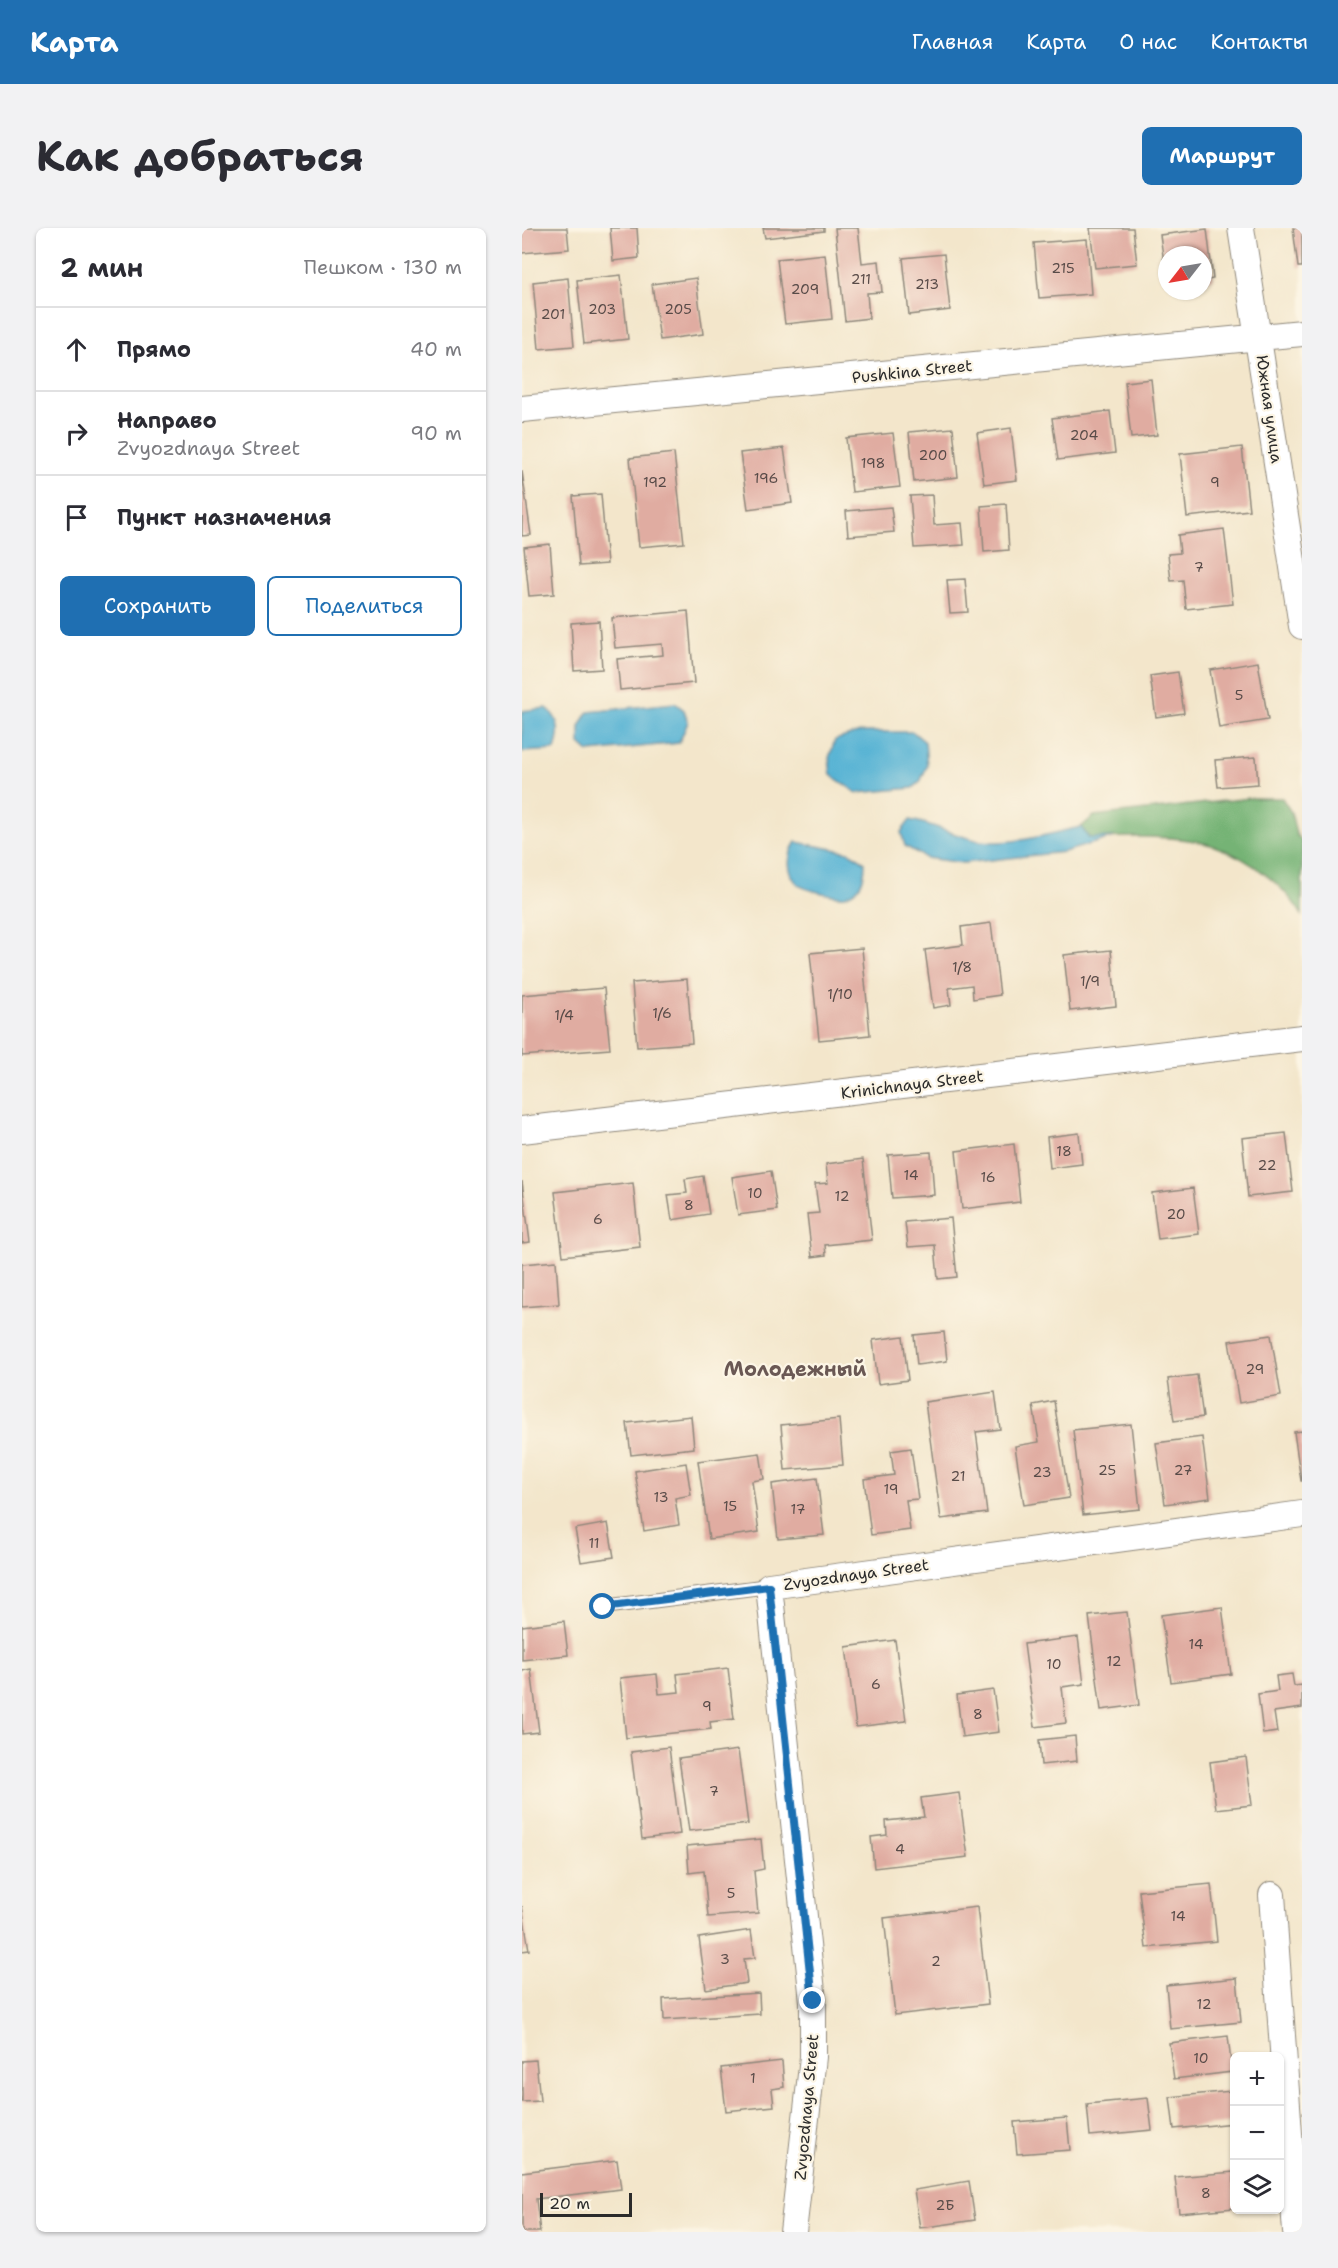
<!DOCTYPE html>
<html lang="ru">
<head>
<meta charset="utf-8">
<style>
  :root { --surface:#fff; --page:#f2f2f3; --text:#2b2b33; --muted:#7c7c81; --line:#e1e1e2; --accent:#1f6fb2 }
  body { margin:0; font-family:"Shantell Sans",sans-serif; background:var(--page); color:var(--text) }
  .controls { position:absolute; right:18px; bottom:18px; display:grid; overflow:hidden; border-radius:9px; box-shadow:0 2px 4px #0004 }
  .controls button { width:54px; height:54px; display:grid; place-items:center; padding:0; border:0; border-bottom:2px solid var(--line); background:var(--surface); color:var(--text); font:30px sans-serif }
  .compass { position:absolute; left:636px; top:18px; width:54px; height:54px; border-radius:50%; background:var(--surface); box-shadow:0 2px 4px #0004; rotate:239deg }
  .scale { position:absolute; left:18px; bottom:15px; width:92px; box-sizing:border-box; padding-left:6px; border:3px solid #2b2b2b; border-top:0; font-size:16px; line-height:21px; white-space:nowrap; color:#2b2b2b; -webkit-text-stroke:4px #fcf5e5; paint-order:stroke }
  .stop { position:absolute; width:18px; height:18px; margin:-14px; border:4px solid #1f6fb2; border-radius:50%; background:#fff }
  .stop.end { background:#1f6fb2; border-color:#fff; box-shadow:0 2px 6px #0008 }
  .list { margin:0; padding:0; list-style:none }
  h2 { display:flex; justify-content:space-between; align-items:center; height:78px; margin:0; padding:0 24px; font-size:26px }
  h2 small { font-size:20px; font-weight:400; color:var(--muted) }
  .list li { display:grid; grid-template-columns:39px 1fr auto; gap:18px; align-items:center; box-sizing:border-box; height:84px; padding:0 24px; border-top:2px solid var(--line) }
  .list b { display:block; font-size:22px; white-space:nowrap }
  .list p { margin:0; font-size:20px; white-space:nowrap; color:var(--muted) }
  .list em { font-size:20px; font-style:normal; color:var(--muted) }
  .actions { display:flex; gap:12px; padding:18px 24px }
  .actions a { flex:1; padding:14px 0; border:2px solid var(--accent); border-radius:9px; text-align:center; font-size:21px; color:var(--accent) }
  .actions .main { background:var(--accent); color:#fff }
  .icon { flex:none; width:33px; height:33px; fill:none; stroke:currentColor; stroke-width:2; stroke-linecap:round; stroke-linejoin:round }
  .map { position:relative; flex:none; width:780px; height:2004px; overflow:hidden; border-radius:9px }
  header { display:flex; align-items:center; gap:36px; box-sizing:border-box; height:84px; padding:0 30px; background:var(--accent); color:#fff }
  header strong { font-size:28px }
  nav { display:flex; gap:33px; margin-inline-start:auto; font-size:21px }
  .intro { display:flex; align-items:center; justify-content:space-between; box-sizing:border-box; height:144px; padding:0 36px }
  h1 { margin:0; font-size:42px }
  .button { padding:15px 27px; border-radius:9px; background:var(--accent); color:#fff; font-size:21px; font-weight:700 }
  main { display:flex; gap:36px; padding:0 36px }
  aside { flex:1; background:var(--surface); border-radius:9px; box-shadow:0 2px 4px #0004 }
  .map>svg:first-child { display:block }
  .forest { fill:#75b374; stroke:#506f50; stroke-width:1.5 }
  .water { fill:#56b3d4; stroke:#406f80; stroke-width:1.5 }
  .building { fill:#e0aca1 }
  .lines { fill:none; stroke-linecap:round; stroke-linejoin:round }
  .service-casing { stroke:#8f887b; stroke-width:16 }
  .minor-casing { stroke:#8f887b; stroke-width:28 }
  .service { stroke:#fff; stroke-width:14 }
  .minor { stroke:#fff; stroke-width:26 }
  .route { stroke:#1f6fb2; stroke-width:8 }
  .labels { text-anchor:middle; stroke-width:4.5; stroke-linejoin:round; paint-order:stroke }
  .number-label { font-size:14px; fill:#584b48 }
  .street-label { font-size:16px; fill:#2b2b2b; stroke:#fcf5e5 }
  .quarter-label { font-size:20px; font-weight:bold; fill:#6a5854; stroke:#fcf5e5 }
</style>
</head>
<body>
<header>
<strong>Карта</strong>
<nav><a>Главная</a><a>Карта</a><a>О нас</a><a>Контакты</a></nav>
</header>
<div class="intro"><h1>Как добраться</h1><a class="button">Маршрут</a></div>
<main>
<aside>
<h2>2 мин<small>Пешком · 130 m</small></h2>
<ul class="list">
<li><svg class="icon" aria-label="ahead" viewBox="0 0 24 24"><path d="M12 20V5M6 11l6-6 6 6"/></svg><div><b>Прямо</b></div><em>40 m</em></li>
<li><svg class="icon" aria-label="right" viewBox="0 0 24 24"><path d="M7 20v-9h11M14 6l5 5-5 5"/></svg><div><b>Направо</b><p>Zvyozdnaya Street</p></div><em>90 m</em></li>
<li><svg class="icon" aria-label="arrive" viewBox="0 0 24 24"><path d="M6 21V4h12l-3 4 3 4H6"/></svg><div><b>Пункт назначения</b></div></li>
</ul>
<div class="actions"><a class="main">Сохранить</a><a>Поделиться</a></div>
</aside>
<div class="map">
<svg width="780" height="2004" viewBox="0 0 780 2004">
  <rect width="100%" height="100%" fill="#fcf5e5"/>
  <filter id="ink" filterUnits="userSpaceOnUse"><feTurbulence type="fractalNoise" baseFrequency=".0167" numOctaves="2"/><feDisplacementMap in="SourceGraphic" scale="12" xChannelSelector="R" yChannelSelector="G"/><feConvolveMatrix kernelMatrix="1 2 1 2 8 2 1 2 1" color-interpolation-filters="sRGB"/></filter>
  <filter id="wash" filterUnits="userSpaceOnUse"><feTurbulence type="fractalNoise" baseFrequency=".008" numOctaves="4" result="noise"/><feDisplacementMap in="SourceGraphic" scale="24" xChannelSelector="R" yChannelSelector="G"/><feGaussianBlur stdDeviation="1.35" result="paint"/><feColorMatrix in="noise" values="0 0 0 0 0 0 0 0 0 0 0 0 0 0 0 0 0 1.4 0 .05"/><feComposite in="paint" operator="in"/></filter>
  <g filter="url(#wash)">
    <rect width="100%" height="100%" fill="#f3e6cb"/>
    <path class="forest" d="M 728,570 L 760,570 L 769,584 L 774,606 L 780,613 L 780,687 C 758,651 715,621 673,613 C 638,607 602,609 567,610 L 559,599 L 572,588 Z"/>
    <path class="water" d="M 153,475 L 162,482 L 166,494 L 157,515 L 67,524 L 58,516 L 58,499 L 66,484 Z
      M 25,480 C 39,493 38,505 33,522 L 0,524 L 0,483 Z
      M 338,504 L 391,504 L 403,514 L 405,538 L 398,554 L 391,560 L 335,565 L 309,547 L 307,530 L 313,512 Z
      M 388,592 C 413,596 434,609 459,613 C 491,618 528,605 559,599 L 567,610 L 592,609 L 542,624 L 441,635 L 404,630 L 383,618 L 379,604 Z
      M 274,614 L 327,624 L 343,634 C 343,644 342,654 335,661 C 333,663 326,667 323,668 C 316,669 283,662 277,657 C 264,646 265,627 274,614 Z"/>
    <g id="blocks">
      <path class="building" d="M 0,0 L 45,0 L 47,21 L 0,25 Z
        M 88,0 L 115,0 L 117,30 L 91,33 Z
        M 241,0 L 302,0 L 302,3 L 243,10 Z
        M 313,0 L 336,0 L 340,35 L 357,33 L 360,64 L 345,65 L 347,90 L 323,93 Z
        M 568,0 L 611,0 L 615,36 L 573,40 Z
        M 771,0 L 780,0 L 780,39 L 776,39 Z
        M 685,1 L 691,51 L 681,53 L 681,27 L 645,27 L 644,48 L 638,7 Z
        M 565,11 L 569,66 L 517,70 L 512,15 Z
        M 303,26 L 310,91 L 263,96 L 255,31 Z
        M 422,26 L 428,82 L 387,87 L 381,30 Z
        M 99,47 L 106,111 L 62,116 L 55,52 Z
        M 46,50 L 52,118 L 17,121 L 11,54 Z
        M 174,50 L 181,106 L 138,112 L 130,56 Z
        M 629,151 L 635,207 L 609,210 L 603,154 Z
        M 588,183 L 593,225 L 536,232 L 530,190 Z
        M 431,200 L 436,249 L 392,254 L 387,204 Z
        M 489,200 L 495,252 L 462,256 L 455,205 Z
        M 371,205 L 378,259 L 330,264 L 324,210 Z
        M 720,219 L 727,282 L 665,289 L 658,226 Z
        M 262,220 L 270,275 L 226,281 L 218,225 Z
        M 152,225 L 162,315 L 117,319 L 108,230 Z
        M 0,243 L 9,307 L 0,308 Z
        M 79,266 L 85,336 L 57,338 L 51,268 Z
        M 410,267 L 412,297 L 440,295 L 442,317 L 392,320 L 388,268 Z
        M 484,276 L 487,322 L 462,324 L 459,278 Z
        M 369,279 L 372,304 L 326,308 L 324,283 Z
        M 702,301 L 711,376 L 664,381 L 661,352 L 649,353 L 646,326 L 658,325 L 656,307 Z
        M 28,316 L 32,366 L 7,368 L 2,319 Z
        M 443,351 L 446,384 L 428,385 L 425,352 Z
        M 166,383 L 172,455 L 98,462 L 95,431 L 141,427 L 140,416 L 93,420 L 90,390 Z
        M 77,393 L 80,441 L 52,443 L 49,395 Z
        M 736,434 L 746,492 L 697,500 L 688,442 Z
        M 656,444 L 662,485 L 634,489 L 628,448 Z
        M 734,529 L 736,556 L 696,559 L 693,532 Z
        M 469,695 L 478,767 L 451,771 L 450,757 L 427,760 L 429,777 L 411,780 L 403,722 L 441,717 L 439,699 Z
        M 340,720 L 348,807 L 297,812 L 288,725 Z
        M 589,722 L 594,778 L 548,783 L 542,727 Z
        M 165,751 L 170,815 L 115,819 L 110,755 Z
        M 82,760 L 88,821 L 0,828 L 0,767 Z
        M 557,905 L 560,936 L 528,940 L 525,909 Z
        M 764,905 L 771,964 L 726,969 L 720,910 Z
        M 492,916 L 498,974 L 440,981 L 434,923 Z
        M 409,924 L 412,967 L 370,970 L 366,927 Z
        M 341,931 L 350,1012 L 303,1017 L 304,1027 L 290,1029 L 285,986 L 297,985 L 293,956 L 306,955 L 304,936 Z
        M 249,943 L 255,982 L 216,987 L 210,949 Z
        M 181,948 L 187,986 L 150,992 L 146,967 L 165,965 L 163,951 Z
        M 0,953 L 8,1014 L 0,1015 Z
        M 111,955 L 118,1019 L 41,1028 L 33,964 Z
        M 671,960 L 677,1006 L 636,1011 L 630,965 Z
        M 429,990 L 435,1049 L 416,1051 L 413,1017 L 386,1019 L 383,994 Z
        M 34,1033 L 37,1076 L 0,1079 L 0,1036 Z
        M 422,1104 L 425,1133 L 395,1137 L 392,1107 Z
        M 749,1107 L 759,1168 L 717,1175 L 707,1113 Z
        M 381,1108 L 386,1152 L 356,1156 L 351,1112 Z
        M 675,1147 L 681,1189 L 652,1193 L 646,1151 Z
        M 473,1164 L 478,1201 L 454,1204 L 465,1285 L 419,1291 L 403,1174 Z
        M 532,1173 L 547,1270 L 502,1277 L 493,1218 L 517,1214 L 511,1177 Z
        M 169,1188 L 172,1220 L 109,1227 L 105,1195 Z
        M 317,1191 L 321,1237 L 263,1242 L 259,1197 Z
        M 609,1196 L 618,1281 L 561,1287 L 551,1202 Z
        M 780,1203 L 780,1253 L 779,1253 L 772,1204 Z
        M 680,1209 L 688,1270 L 643,1276 L 634,1215 Z
        M 389,1220 L 396,1271 L 384,1272 L 388,1302 L 349,1307 L 342,1251 L 372,1247 L 369,1223 Z
        M 238,1225 L 242,1251 L 230,1253 L 237,1304 L 187,1311 L 176,1233 Z
        M 164,1235 L 169,1267 L 153,1270 L 157,1297 L 122,1303 L 113,1243 Z
        M 295,1250 L 302,1307 L 256,1311 L 250,1256 Z
        M 86,1295 L 92,1329 L 59,1334 L 53,1301 Z
        M 700,1379 L 709,1446 L 649,1454 L 639,1387 Z
        M 605,1384 L 617,1477 L 579,1482 L 567,1388 Z
        M 42,1393 L 46,1427 L 0,1432 L 0,1398 Z
        M 556,1409 L 562,1456 L 540,1459 L 544,1495 L 513,1499 L 502,1416 Z
        M 373,1412 L 384,1493 L 334,1499 L 324,1419 Z
        M 206,1440 L 212,1491 L 188,1494 L 189,1501 L 104,1510 L 98,1450 L 135,1446 L 137,1466 L 157,1464 L 155,1446 Z
        M 9,1441 L 17,1504 L 0,1506 L 0,1443 Z
        M 770,1446 L 772,1458 L 780,1457 L 780,1480 L 752,1484 L 755,1504 L 741,1506 L 736,1466 L 756,1463 L 754,1448 Z
        M 471,1462 L 477,1504 L 440,1509 L 435,1467 Z
        M 553,1508 L 555,1533 L 519,1537 L 517,1512 Z
        M 147,1519 L 158,1606 L 120,1611 L 109,1524 Z
        M 216,1522 L 226,1596 L 167,1603 L 157,1530 Z
        M 724,1529 L 730,1577 L 694,1581 L 688,1534 Z
        M 437,1565 L 446,1629 L 352,1640 L 349,1609 L 365,1607 L 364,1593 L 402,1589 L 399,1570 Z
        M 239,1611 L 242,1641 L 232,1643 L 236,1685 L 186,1689 L 182,1643 L 167,1645 L 165,1618 Z
        M 689,1656 L 695,1713 L 624,1720 L 617,1663 Z
        M 0,1678 L 7,1722 L 0,1723 Z
        M 455,1679 L 466,1776 L 373,1787 L 362,1690 Z
        M 229,1702 L 233,1730 L 222,1731 L 225,1755 L 184,1761 L 177,1710 Z
        M 715,1750 L 719,1794 L 648,1801 L 644,1757 Z
        M 237,1765 L 238,1786 L 142,1792 L 141,1771 Z
        M 706,1808 L 710,1844 L 652,1851 L 647,1815 Z
        M 14,1832 L 18,1873 L 0,1874 L 0,1833 Z
        M 260,1833 L 262,1859 L 250,1861 L 252,1878 L 204,1883 L 199,1840 Z
        M 709,1863 L 712,1895 L 652,1901 L 648,1869 Z
        M 626,1870 L 630,1902 L 568,1908 L 565,1876 Z
        M 545,1890 L 548,1922 L 495,1926 L 492,1894 Z
        M 95,1932 L 99,1961 L 14,1971 L 18,2004 L 0,2004 L 0,1944 Z
        M 712,1944 L 712,1980 L 657,1985 L 653,1949 Z
        M 447,1953 L 453,1992 L 398,2000 L 392,1962 Z"/>
    </g>
  </g>
  <g filter="url(#ink)">
    <use href="#blocks" fill-opacity="0" stroke="#8f887b" stroke-width="1.5"/>
    <g class="lines">
      <g class="service-casing">
        <path id="service" d="M 81,1379 L 247,1358"/>
      </g>
      <g class="minor-casing">
        <path id="minor" d="M 719,0 L 780,398
          M 0,181 L 780,105
          M 0,902 L 780,810
          M 750,1667 L 774,2004
          M 271,2004 L 291,1829 L 291,1773 L 247,1358 L 780,1286"/>
      </g>
      <use href="#service" class="service"/>
      <use href="#minor" class="minor"/>
    </g>
  </g>
  <g class="lines" filter="url(#ink)">
    <path class="route" d="M 81,1379 L 247,1358 L 291,1773"/>
  </g>
  <g class="labels">
    <g class="number-label">
      <text x="541" y="45">215</text>
      <text x="339" y="56">211</text>
      <text x="405" y="61">213</text>
      <text x="283" y="66">209</text>
      <text x="80" y="86">203</text>
      <text x="156" y="86">205</text>
      <text x="31" y="91">201</text>
      <text x="562" y="212">204</text>
      <text x="411" y="232">200</text>
      <text x="351" y="240">198</text>
      <text x="244" y="255">196</text>
      <text x="133" y="259">192</text>
      <text x="693" y="259">9</text>
      <text x="677" y="344">7</text>
      <text x="717" y="472">5</text>
      <text x="440" y="744">1/8</text>
      <text x="568" y="758">1/9</text>
      <text x="318" y="771">1/10</text>
      <text x="140" y="790">1/6</text>
      <text x="42" y="792">1/4</text>
      <text x="542" y="928">18</text>
      <text x="745" y="942">22</text>
      <text x="389" y="952">14</text>
      <text x="466" y="954">16</text>
      <text x="233" y="970">10</text>
      <text x="320" y="973">12</text>
      <text x="167" y="982">8</text>
      <text x="654" y="991">20</text>
      <text x="76" y="996">6</text>
      <text x="733" y="1146">29</text>
      <text x="585" y="1247">25</text>
      <text x="661" y="1247">27</text>
      <text x="520" y="1249">23</text>
      <text x="436" y="1253">21</text>
      <text x="369" y="1266">19</text>
      <text x="139" y="1274">13</text>
      <text x="208" y="1283">15</text>
      <text x="276" y="1286">17</text>
      <text x="72" y="1320">11</text>
      <text x="674" y="1421">14</text>
      <text x="592" y="1438">12</text>
      <text x="532" y="1441">10</text>
      <text x="354" y="1461">6</text>
      <text x="185" y="1483">9</text>
      <text x="456" y="1491">8</text>
      <text x="192" y="1568">7</text>
      <text x="378" y="1626">4</text>
      <text x="209" y="1670">5</text>
      <text x="656" y="1693">14</text>
      <text x="203" y="1736">3</text>
      <text x="414" y="1738">2</text>
      <text x="682" y="1781">12</text>
      <text x="679" y="1835">10</text>
      <text x="231" y="1855">1</text>
      <text x="684" y="1970">8</text>
      <text x="423" y="1982">2Б</text>
    </g>
    <g class="street-label">
      <text transform="translate(390 143) rotate(-6)" y="6">Pushkina Street</text>
      <text transform="translate(748 181) rotate(82)" y="6">Южная улица</text>
      <text transform="translate(390 856) rotate(-7)" y="6">Krinichnaya Street</text>
      <text transform="translate(334 1346) rotate(-8)" y="6">Zvyozdnaya Street</text>
      <text transform="translate(284 1879) rotate(-85)" y="6">Zvyozdnaya Street</text>
    </g>
    <g class="quarter-label">
      <text x="273" y="1148">Молодежный</text>
    </g>
  </g>
</svg>
<div class="controls">
<button>+</button>
<button>−</button>
<button><svg class="icon" aria-label="layers" viewBox="0 0 24 24"><path d="M12 4l9 5-9 5-9-5zM3 14l9 5 9-5"/></svg></button>
</div>
<svg class="compass" viewBox="-18 -18 36 36"><path d="M0-13l5 13h-10z" fill="#e53935"/><path d="M0 13l5-13h-10z" fill="#7c7c81"/></svg>
<div class="scale">20 m</div>
<div class="stop" style="left:81px;top:1379px"></div>
<div class="stop end" style="left:291px;top:1773px"></div>
</div>
</main>
</body>
</html>
